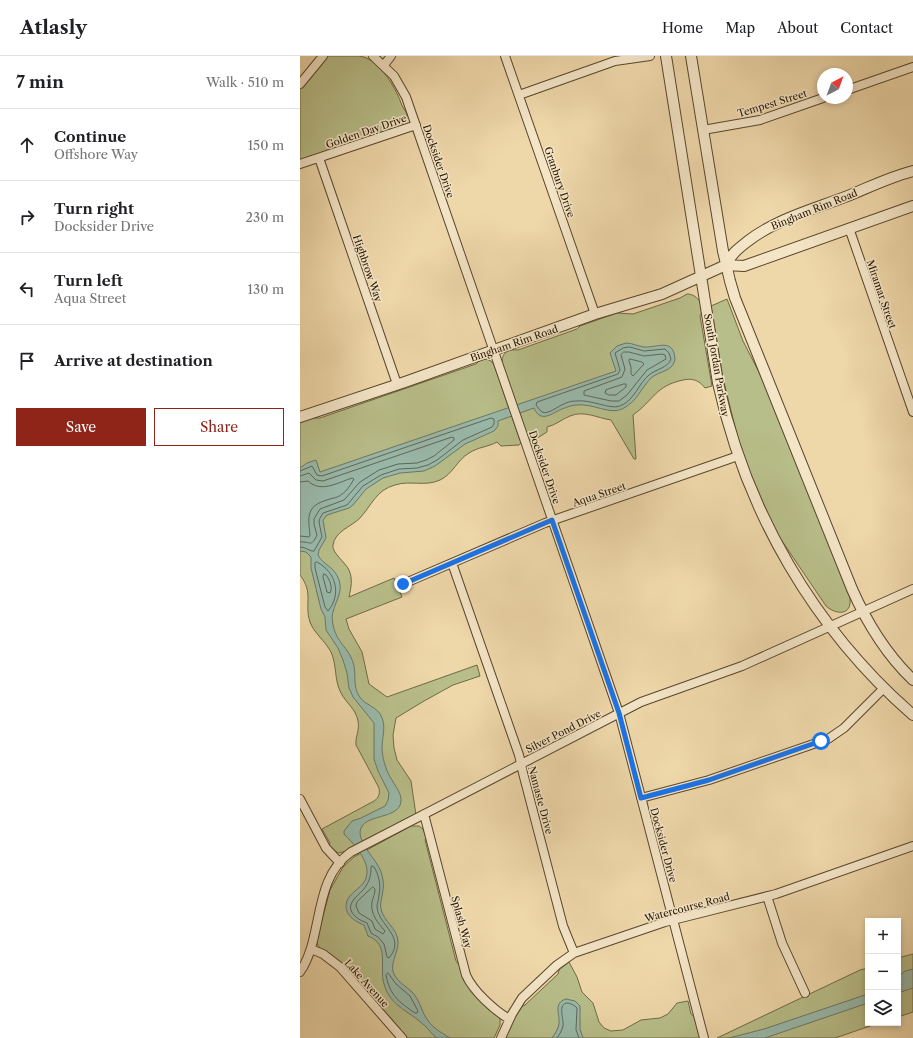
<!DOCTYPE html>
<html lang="en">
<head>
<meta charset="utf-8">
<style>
  :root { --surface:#fff; --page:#f6f6f6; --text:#202124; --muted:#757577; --line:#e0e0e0; --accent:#8f2418 }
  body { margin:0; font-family:"Libre Caslon Text",serif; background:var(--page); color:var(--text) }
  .controls { position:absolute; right:12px; bottom:12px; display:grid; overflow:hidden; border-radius:0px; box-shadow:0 2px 6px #0003 }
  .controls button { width:36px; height:36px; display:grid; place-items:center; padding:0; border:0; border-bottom:1px solid var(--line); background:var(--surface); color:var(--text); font:20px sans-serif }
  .compass { position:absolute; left:517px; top:12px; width:36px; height:36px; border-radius:50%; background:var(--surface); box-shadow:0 2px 6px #0003; rotate:41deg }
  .stop { position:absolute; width:12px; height:12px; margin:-9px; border:3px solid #1a73e8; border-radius:50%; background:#fff }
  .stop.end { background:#1a73e8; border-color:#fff; box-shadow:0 1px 4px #0008 }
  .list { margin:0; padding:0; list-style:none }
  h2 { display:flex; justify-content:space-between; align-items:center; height:52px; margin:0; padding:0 16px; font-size:17px }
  h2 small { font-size:13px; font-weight:400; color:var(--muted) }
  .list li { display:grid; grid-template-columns:26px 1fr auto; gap:12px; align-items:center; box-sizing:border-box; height:72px; padding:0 16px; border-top:1px solid var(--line) }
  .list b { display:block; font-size:15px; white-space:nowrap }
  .list p { margin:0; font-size:13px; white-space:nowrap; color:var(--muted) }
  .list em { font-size:13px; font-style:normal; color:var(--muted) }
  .actions { display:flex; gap:8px; padding:12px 16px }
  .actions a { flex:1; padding:9px 0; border:1px solid var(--accent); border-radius:0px; text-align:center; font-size:14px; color:var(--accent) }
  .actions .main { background:var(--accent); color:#fff }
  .icon { flex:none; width:22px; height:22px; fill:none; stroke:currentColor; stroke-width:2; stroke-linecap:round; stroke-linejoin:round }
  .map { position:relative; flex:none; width:613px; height:982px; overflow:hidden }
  header { display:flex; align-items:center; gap:24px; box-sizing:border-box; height:56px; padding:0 20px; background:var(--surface); border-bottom:1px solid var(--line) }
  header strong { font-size:19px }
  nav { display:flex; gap:22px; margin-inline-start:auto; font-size:14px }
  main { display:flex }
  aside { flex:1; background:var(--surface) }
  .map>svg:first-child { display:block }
  .green { fill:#b8be89; stroke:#6f6a45 }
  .water { fill:#99b9aa; stroke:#6b7766 }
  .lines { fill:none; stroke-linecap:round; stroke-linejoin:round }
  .shore { stroke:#606756; stroke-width:1 }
  .minor-casing { stroke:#58462b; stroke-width:10 }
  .tertiary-casing { stroke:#58462b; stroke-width:12 }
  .minor { stroke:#f4e5c7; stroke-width:8 }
  .tertiary { stroke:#f4e5c7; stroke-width:10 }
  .route { stroke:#1a73e8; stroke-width:5 }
  .labels { text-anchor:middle; stroke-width:3; stroke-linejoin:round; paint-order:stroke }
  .street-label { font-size:10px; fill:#261501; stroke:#f4e5c7 }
</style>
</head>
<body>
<header>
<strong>Atlasly</strong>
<nav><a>Home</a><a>Map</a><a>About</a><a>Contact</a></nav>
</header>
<main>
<aside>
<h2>7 min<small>Walk · 510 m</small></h2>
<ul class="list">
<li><svg class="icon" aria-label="ahead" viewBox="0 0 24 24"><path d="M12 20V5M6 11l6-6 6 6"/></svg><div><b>Continue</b><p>Offshore Way</p></div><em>150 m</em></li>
<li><svg class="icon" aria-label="right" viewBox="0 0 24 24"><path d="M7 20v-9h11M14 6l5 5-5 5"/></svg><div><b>Turn right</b><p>Docksider Drive</p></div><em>230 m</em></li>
<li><svg class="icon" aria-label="left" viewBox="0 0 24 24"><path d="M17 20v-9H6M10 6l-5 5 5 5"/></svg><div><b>Turn left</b><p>Aqua Street</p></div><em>130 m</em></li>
<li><svg class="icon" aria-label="arrive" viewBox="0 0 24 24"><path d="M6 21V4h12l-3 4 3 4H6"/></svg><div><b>Arrive at destination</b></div></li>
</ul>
<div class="actions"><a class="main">Save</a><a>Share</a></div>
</aside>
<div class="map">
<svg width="613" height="982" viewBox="0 0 613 982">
  <rect width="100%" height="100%" fill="#eed7a9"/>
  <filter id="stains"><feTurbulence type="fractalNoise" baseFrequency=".005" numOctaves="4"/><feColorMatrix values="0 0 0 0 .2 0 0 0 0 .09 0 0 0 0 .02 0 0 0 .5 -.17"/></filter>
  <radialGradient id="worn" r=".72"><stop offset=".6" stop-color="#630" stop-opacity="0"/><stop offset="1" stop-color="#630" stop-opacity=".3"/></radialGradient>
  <path class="green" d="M 27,0 C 38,0 49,0 59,0 C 78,2 95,30 101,47 C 103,53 108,56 107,63 L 102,70 L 0,105 L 0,32 Z
    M 387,238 C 398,238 406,251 400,260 L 412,330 L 405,332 C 399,324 392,322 383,324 C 355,330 354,344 333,359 L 336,403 L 334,403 L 311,364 C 297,362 284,354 270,360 C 262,363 256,369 247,371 L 247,376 L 231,386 L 228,385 L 202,306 C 202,296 209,293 218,294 L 277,273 L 280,270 L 317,257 L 333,258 L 380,242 Z
    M 427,243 L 443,285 L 468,334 L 550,542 C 552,560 536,559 526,550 L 482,485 L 476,476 L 450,417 L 438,383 L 423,322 L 411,250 Z
    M 186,303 L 191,305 L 194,309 L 221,387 L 219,389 L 201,390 L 197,386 C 188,391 178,391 169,397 C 157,404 153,418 140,424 C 125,431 110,424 95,429 C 76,434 72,449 60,462 C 51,471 35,475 33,489 C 31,496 46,507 49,514 C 53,523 51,532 49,541 L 94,522 L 102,541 L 46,563 L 49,573 L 62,596 L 69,628 L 87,641 L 177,609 L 180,620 L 153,629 L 124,645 L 96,662 L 93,679 L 94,692 L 97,704 L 111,725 L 116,759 L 47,795 L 38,797 L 29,790 L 30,787 L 22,773 L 74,745 C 79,742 81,736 78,730 L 56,689 C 55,681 60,674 58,665 C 56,653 46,647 41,637 C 34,624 37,609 31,596 C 25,585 14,577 10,566 C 4,548 14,537 0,519 L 0,366 L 13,362 L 20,362 L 176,308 L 180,304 Z
    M 111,770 L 119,770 L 123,773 L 126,782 L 125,784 L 156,905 L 200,962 L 200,969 L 194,982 L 108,982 L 45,910 L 31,899 L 21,893 L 17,888 L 17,883 L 30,834 L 43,811 L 54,801 Z
    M 613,898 L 613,956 L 598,961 L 598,902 Z
    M 269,906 L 277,921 L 282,936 L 293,947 L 299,966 L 304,972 L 311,975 L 323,974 L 341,964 L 360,962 L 368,958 L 377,947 L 388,945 L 391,958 L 395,961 L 400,982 L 205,982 C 209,973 216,952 225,949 L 258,918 L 259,914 Z
    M 568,912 L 568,967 L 579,967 L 535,982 L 417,982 L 560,914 Z"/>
  <path class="water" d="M 326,287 C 332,287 337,290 344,291 C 357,292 374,281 375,304 C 372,316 359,315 351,322 C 341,332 337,346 322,353 C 310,359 292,347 277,349 C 272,349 267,351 262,353 C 252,357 241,368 234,352 L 198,365 L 198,370 L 194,375 L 165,388 L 135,410 L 124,415 L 100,417 L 83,422 L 66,433 L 53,449 L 49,452 L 27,459 L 23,464 L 26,482 L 19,494 L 18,499 C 23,509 35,511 39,524 C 43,536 36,544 33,556 C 31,562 33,570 35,576 C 40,589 51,595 54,610 C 56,620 53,630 59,640 C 65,650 78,650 82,662 C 86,671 82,682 82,692 C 82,699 84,706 86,712 C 89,722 100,734 101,742 C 103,764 67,757 61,772 C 56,784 73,800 78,810 C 81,814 82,819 83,824 C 85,835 79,846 81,853 C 84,866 97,872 98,885 C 99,897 88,908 95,920 C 99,927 107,931 112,936 C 119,943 121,953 125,960 C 131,971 140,976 150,982 L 137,982 C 131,978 129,973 124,969 C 109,955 90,950 84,928 C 79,911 90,888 68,880 L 64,869 C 53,865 40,855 49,841 C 56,832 66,830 67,817 C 68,803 53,787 44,778 L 44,775 L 52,765 L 61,762 L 85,750 L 88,744 L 89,737 L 78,715 L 74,703 L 74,667 L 53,641 L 49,632 L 47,617 L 43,604 L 38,592 L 26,574 L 25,561 L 21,553 L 11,512 L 11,501 L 6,496 L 0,495 L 0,412 L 7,407 L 16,404 L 20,416 L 316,315 L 310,297 L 317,290 Z
    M 613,913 L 613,932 L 598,937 L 598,921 L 605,915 Z
    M 568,938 L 568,947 L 465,982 L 429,982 L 464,973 Z
    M 266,943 L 275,945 L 280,950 L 280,973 L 283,982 L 252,982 C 255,978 258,973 259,968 C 260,958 253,947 266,943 Z"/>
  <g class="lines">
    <path class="shore" d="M 330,291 L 344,295 L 365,293 L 369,297 L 371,303 C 368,312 356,313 349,319 C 338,328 335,344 320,350 C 310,354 291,343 276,345 C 272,345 267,346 264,348 C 258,350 248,359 242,356 C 239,354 238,351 236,349 L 237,346 L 318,318 L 320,314 L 315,297 L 323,292 Z
      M 324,296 L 329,296 L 344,300 L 362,298 L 365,299 L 366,303 L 347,314 L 327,339 L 319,345 L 311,345 L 284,339 L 284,335 L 322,321 L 325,313 L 321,299 Z
      M 330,303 L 342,306 L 344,308 L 333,320 L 331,318 L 331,311 L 329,305 Z
      M 324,328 L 326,328 L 326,331 L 316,339 L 309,339 L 305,337 L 306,334 Z
      M 0,415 L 12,410 L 17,419 L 22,420 L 191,362 L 194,363 L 194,368 L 192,371 L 163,384 L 137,404 L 128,409 L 117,412 L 99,413 L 81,419 L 63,430 L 47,449 L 23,457 L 20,462 L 19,466 L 22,481 L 14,495 C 11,496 6,491 0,491
      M 0,420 L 9,417 L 16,424 L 23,425 L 152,381 L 154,382 L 154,384 L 134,400 L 126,404 L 117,407 L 98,408 L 79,414 L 60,426 L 44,444 L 20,453 L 14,463 L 14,468 L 17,479 C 11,492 11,485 0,486
      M 0,426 L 8,425 C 21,437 37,427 52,422 L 54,423 C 51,428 47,435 42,438 C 38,442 32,442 27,444 C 6,450 8,461 10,479 L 9,481 L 0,480
      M 17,506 C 36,516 42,538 28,555 L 25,551 L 15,512 L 15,507 Z
      M 24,518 L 26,519 C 30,524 33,532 30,537 L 27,536 L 23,521 Z
      M 72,810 L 74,811 C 79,819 81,829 79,839 C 79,843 77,847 77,851 C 78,869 107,881 89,902 L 87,901 L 84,888 L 78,881 L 71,877 L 67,867 C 63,865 59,864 56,861 C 41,848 61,839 66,830 C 70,824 71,818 71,812 Z
      M 73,831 L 75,833 C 75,838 73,841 72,846 C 70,858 78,867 85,875 L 83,878 L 75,873 L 72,865 L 59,857 L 56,850 L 57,846 Z
      M 88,917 L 96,928 L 110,940 L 118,955 L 117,957 L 115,957 C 99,946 90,940 86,919 Z
      M 257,982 C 260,978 262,974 263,970 C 264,963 257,947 268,947 C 272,948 274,949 277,952 L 276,974 L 279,982"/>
    <g class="minor-casing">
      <path id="minor" d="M 73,0 L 94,20 L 106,41 L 319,657 L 404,982
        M 205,0 L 295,258
        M 84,9 L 91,0
        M 0,28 L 23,0
        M 547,34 L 613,11
        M 219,39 L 315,5 L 350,0
        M 403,74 L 460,64 L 523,42
        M 19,102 L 97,328
        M 0,108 L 116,69
        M 549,172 L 613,356
        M 152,507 L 219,699 L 223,717 L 263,870 L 274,897
        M 103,528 L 245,467 L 438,400
        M 341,742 L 409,724 L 528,683 L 544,672 L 584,632
        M 0,743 L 26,792 L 40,807
        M 124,758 L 166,919 C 173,935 194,954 209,963
        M 467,840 L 482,887 L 505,937
        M 11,893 L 23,898 L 40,911 L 102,982
        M 0,916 C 24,881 12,823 51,796 L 341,646 L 442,610 L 613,533
        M 201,982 L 212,958 L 222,942 L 257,909 L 274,897 L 365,866 L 476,838 L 613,790"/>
    </g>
    <g class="tertiary-casing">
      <path id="tertiary" d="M 366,0 L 418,327 C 446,455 514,573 613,659
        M 391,0 L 423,195 L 430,225 L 435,242 L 552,533 C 567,567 586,598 613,624
        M 426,209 C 431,198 439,192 448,185 C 477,163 511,154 545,141 C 568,132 589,121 613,115
        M 0,361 L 105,326 L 295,258 L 362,238 L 426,209 L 444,210 L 613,150"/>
    </g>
    <use href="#minor" class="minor"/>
    <use href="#tertiary" class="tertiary"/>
  </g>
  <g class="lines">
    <path class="route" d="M 103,528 L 252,464 L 319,657 L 341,742 L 409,724 L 521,685"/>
  </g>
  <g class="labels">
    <g class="street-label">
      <text transform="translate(472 47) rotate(-17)" y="4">Tempest Street</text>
      <text transform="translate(66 75) rotate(-19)" y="4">Golden Day Drive</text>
      <text transform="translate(139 105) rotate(71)" y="4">Docksider Drive</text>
      <text transform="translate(260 126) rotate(71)" y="4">Granbury Drive</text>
      <text transform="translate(514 153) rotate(-22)" y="4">Bingham Rim Road</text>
      <text transform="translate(68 212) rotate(71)" y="4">Highbrow Way</text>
      <text transform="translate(582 238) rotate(71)" y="4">Miramar Street</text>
      <text transform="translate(214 287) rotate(-19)" y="4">Bingham Rim Road</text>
      <text transform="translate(417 309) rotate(80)" y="4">South Jordan Parkway</text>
      <text transform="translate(245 411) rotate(71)" y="4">Docksider Drive</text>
      <text transform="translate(299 438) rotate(-19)" y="4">Aqua Street</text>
      <text transform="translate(263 675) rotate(-27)" y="4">Silver Pond Drive</text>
      <text transform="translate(241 744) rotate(75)" y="4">Namaste Drive</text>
      <text transform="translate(364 789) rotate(75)" y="4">Docksider Drive</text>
      <text transform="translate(387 851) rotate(-15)" y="4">Watercourse Road</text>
      <text transform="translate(162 866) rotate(75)" y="4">Splash Way</text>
      <text transform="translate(67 927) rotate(48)" y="4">Lake Avenue</text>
    </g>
  </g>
  <rect width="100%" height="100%" filter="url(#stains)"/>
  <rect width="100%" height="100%" fill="url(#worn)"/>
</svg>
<div class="controls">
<button>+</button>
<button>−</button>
<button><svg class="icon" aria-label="layers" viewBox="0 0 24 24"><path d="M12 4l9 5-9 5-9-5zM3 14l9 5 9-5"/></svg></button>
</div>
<svg class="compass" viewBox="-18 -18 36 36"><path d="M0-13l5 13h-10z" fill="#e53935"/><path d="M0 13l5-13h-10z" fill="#757577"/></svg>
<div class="stop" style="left:521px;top:685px"></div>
<div class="stop end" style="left:103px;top:528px"></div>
</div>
</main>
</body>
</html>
